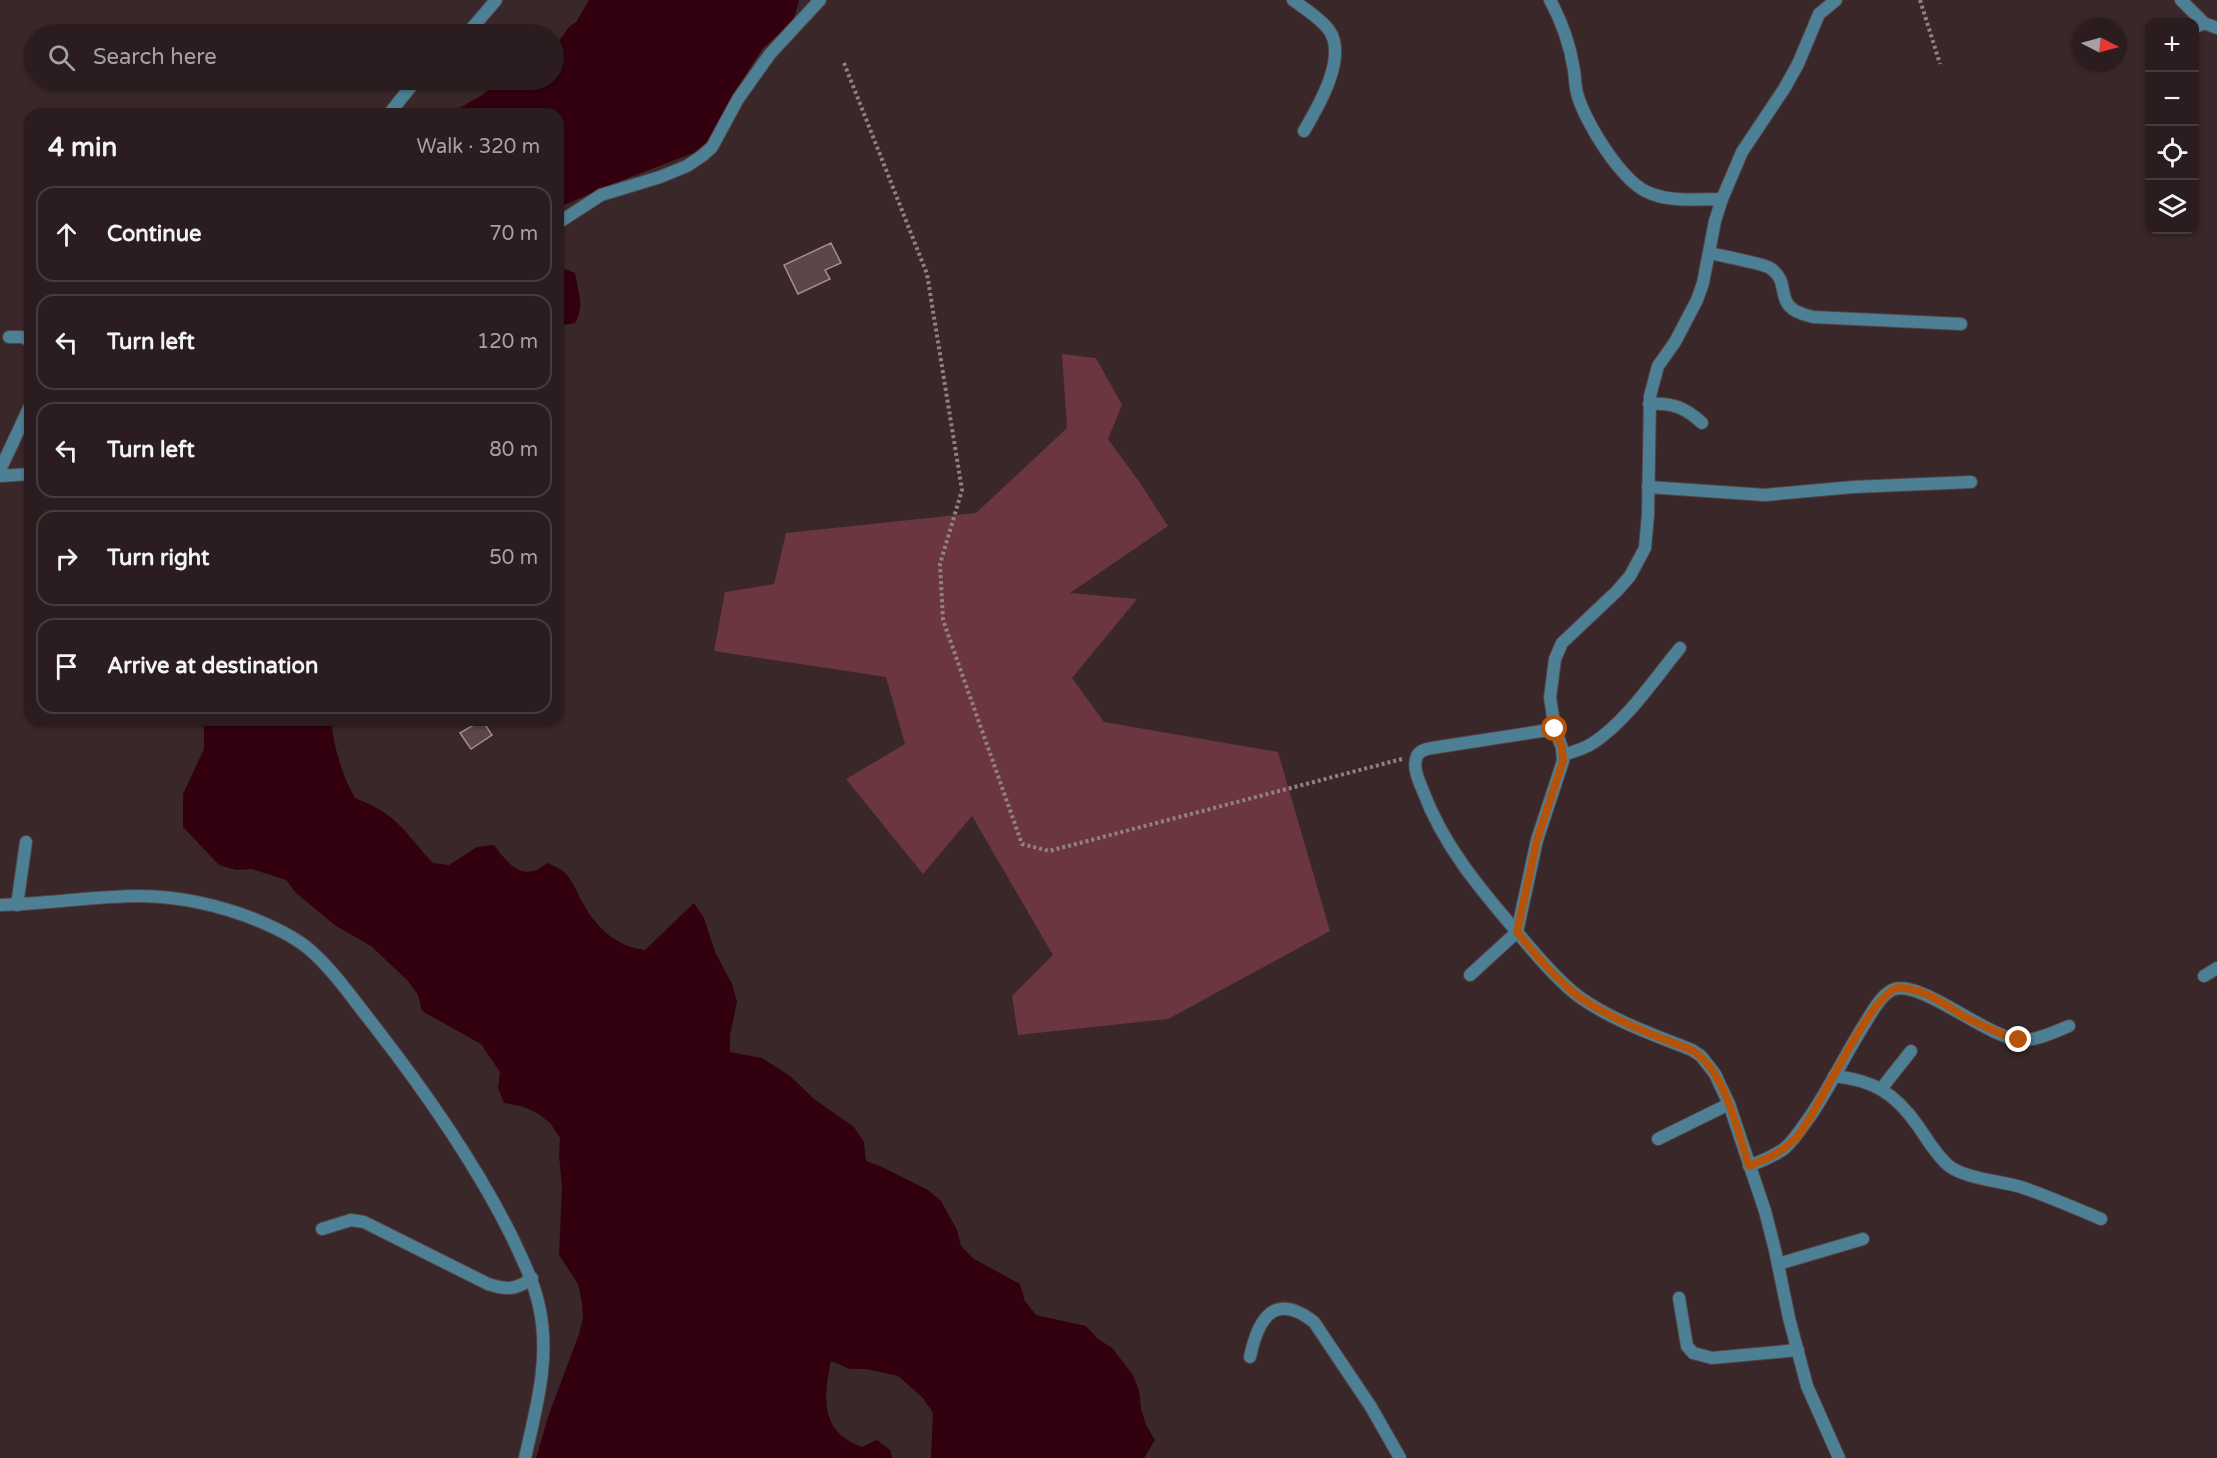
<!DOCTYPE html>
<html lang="en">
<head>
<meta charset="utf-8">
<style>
  :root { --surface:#2b1d1f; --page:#372a2c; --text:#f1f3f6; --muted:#a6a2a4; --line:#473b3d }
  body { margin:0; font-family:"Varela Round",sans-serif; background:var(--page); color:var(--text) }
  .controls { position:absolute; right:18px; top:18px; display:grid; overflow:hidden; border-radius:12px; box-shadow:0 2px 4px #0004 }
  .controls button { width:54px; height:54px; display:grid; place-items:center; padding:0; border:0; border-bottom:2px solid var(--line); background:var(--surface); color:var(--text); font:30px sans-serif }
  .compass { position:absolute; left:2073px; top:18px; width:54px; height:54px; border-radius:50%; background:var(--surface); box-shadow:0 2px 4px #0004; rotate:96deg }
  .stop { position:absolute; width:18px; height:18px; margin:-14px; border:4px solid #b45309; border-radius:50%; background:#fff }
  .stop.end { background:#b45309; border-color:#fff; box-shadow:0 2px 6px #0008 }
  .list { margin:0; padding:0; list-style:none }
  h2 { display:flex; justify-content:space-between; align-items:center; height:78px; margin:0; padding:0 24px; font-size:26px }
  h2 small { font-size:20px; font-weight:400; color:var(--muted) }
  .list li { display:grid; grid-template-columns:39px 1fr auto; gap:18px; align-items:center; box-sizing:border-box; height:96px; margin:0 12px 12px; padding:0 12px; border:2px solid var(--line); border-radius:18px }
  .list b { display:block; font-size:22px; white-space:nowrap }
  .list em { font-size:20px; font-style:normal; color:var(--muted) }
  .icon { flex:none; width:33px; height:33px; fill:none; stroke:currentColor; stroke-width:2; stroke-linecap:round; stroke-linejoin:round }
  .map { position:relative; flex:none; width:2217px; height:1458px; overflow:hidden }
  .search { position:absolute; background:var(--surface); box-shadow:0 2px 4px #0004; left:24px; top:24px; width:540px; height:66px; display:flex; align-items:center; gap:15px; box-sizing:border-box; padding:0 21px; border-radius:33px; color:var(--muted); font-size:22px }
  .panel { position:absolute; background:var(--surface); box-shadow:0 2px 4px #0004; left:24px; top:108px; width:540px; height:618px; border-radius:18px }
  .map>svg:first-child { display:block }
  .green { fill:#6b3640 }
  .water { fill:#32000f }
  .building { fill:#5b474a; stroke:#a58e91; stroke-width:1.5 }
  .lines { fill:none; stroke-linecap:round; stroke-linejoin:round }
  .service-casing { stroke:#554446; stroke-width:14 }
  .minor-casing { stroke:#554446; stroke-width:14 }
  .path { stroke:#908183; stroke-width:4; stroke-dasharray:3 3; stroke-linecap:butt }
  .service { stroke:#4d8095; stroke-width:12 }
  .minor { stroke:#4d8095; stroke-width:12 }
  .route { stroke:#b45309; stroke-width:8 }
</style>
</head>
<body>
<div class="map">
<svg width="2217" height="1458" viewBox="0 0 2217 1458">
  <rect width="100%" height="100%" fill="#392729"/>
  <path class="green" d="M 1062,354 L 1096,358 L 1122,405 L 1108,439 L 1140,483 L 1168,526 L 1070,593 L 1137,599 L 1072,678 L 1104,722 L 1278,752 L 1330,931 L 1168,1019 L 1018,1035 L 1012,996 L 1053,955 L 972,816 L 923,874 L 846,779 L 905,744 L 886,677 L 714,651 L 725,592 L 774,584 L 786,533 L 976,513 L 1067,428 Z"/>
  <path class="water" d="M 589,0 L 799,0 L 793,22 L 763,48 L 733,94 L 721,122 L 707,142 L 693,153 L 607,186 L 558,208 L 558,114 L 449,114 L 484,94 L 496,82 L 502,80 L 554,80 L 554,48 L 569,27 L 576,22 Z
    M 558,269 L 565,269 L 575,273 C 578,291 585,307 575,323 L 558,326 Z
    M 204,720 L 331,720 C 334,748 341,773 355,798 C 399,815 403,831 433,863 L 449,865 L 477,847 L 494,845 C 503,857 516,876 534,871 C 538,870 543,866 547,863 C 553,866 560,868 564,872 C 572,880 576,890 581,900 C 595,926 614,946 645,950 L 694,903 L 704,918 L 715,952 L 732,984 L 737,1002 L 730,1035 L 730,1052 L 762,1058 L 790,1076 L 814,1099 L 854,1127 L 864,1142 L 866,1161 L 882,1167 L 928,1190 L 941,1201 L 957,1230 L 961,1246 L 974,1259 L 1020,1284 L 1025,1301 L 1036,1315 L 1086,1326 L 1098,1339 L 1112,1348 L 1133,1375 L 1139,1391 L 1141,1408 L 1146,1425 L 1155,1440 L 1144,1458 L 931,1458 L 933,1413 L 923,1398 L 898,1376 L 866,1369 L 850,1369 L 831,1361 C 823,1398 820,1432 862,1447 L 877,1440 L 890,1450 L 892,1458 L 536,1458 L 549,1414 L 579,1334 L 583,1318 L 582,1302 L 578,1284 L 559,1255 L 562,1188 L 559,1155 L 560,1138 L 550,1123 L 537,1113 L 521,1106 L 504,1103 L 498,1088 L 500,1072 L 481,1044 L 422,1011 L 418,995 L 408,981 L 371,946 L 336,926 L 296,893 L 286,880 L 252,869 L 236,870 L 219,865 L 183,827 L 183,794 L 204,749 Z"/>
  <path class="building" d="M 831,243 L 841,263 L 825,270 L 830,279 L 798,294 L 784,265 Z
    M 482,720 L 492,735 L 471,749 L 460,733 Z"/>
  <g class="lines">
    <g class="service-casing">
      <path id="service" d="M 1293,0 C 1305,9 1320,18 1329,30 C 1348,57 1318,107 1304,131
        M 2194,28 L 2204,23
        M 1710,253 C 1721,256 1762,263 1770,268 C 1795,285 1768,307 1813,317 L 1961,324
        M 1649,404 C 1672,402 1686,408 1702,423
        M 1648,487 L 1765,495 L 1853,487 L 1971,482
        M 1563,755 C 1573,752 1584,749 1593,743 C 1626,722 1655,678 1680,648
        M 17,905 L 26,842
        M 1470,975 L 1517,932
        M 1834,1076 C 1873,1080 1895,1093 1918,1126 C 1927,1139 1936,1155 1949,1166 C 1966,1179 2003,1181 2024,1188 C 2050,1197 2075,1208 2101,1219
        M 1881,1089 L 1911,1051
        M 1658,1139 L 1729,1104
        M 322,1229 L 351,1220 L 364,1222 L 488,1284 C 506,1290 517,1290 532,1278
        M 1778,1264 L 1863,1239
        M 1679,1298 L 1687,1346 L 1693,1353 L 1712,1358 L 1798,1350"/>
    </g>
    <g class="minor-casing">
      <path id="minor" d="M 1550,0 C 1562,22 1570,45 1574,70 C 1575,77 1575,85 1577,93 C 1584,121 1623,185 1652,194 C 1674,202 1700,199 1722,199
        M 1836,0 L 1819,14 L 1798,64 L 1784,89 L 1742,152 L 1722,199 L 1715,221 L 1703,283 L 1697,300 L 1675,342 L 1658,366 L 1650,396 L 1648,514 L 1645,548 L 1630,576 L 1617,591 L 1562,643 L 1555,659 L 1550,698 L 1555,729 L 1562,748 L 1563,761 L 1537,840 L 1517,932 C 1535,954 1556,979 1578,996 C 1611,1020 1654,1035 1692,1050 L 1701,1056 L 1715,1074 L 1729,1104 L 1765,1211 L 1775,1250 L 1789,1318 L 1807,1386 L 1839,1458
        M 2181,0 L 2204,23 L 2217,28
        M 467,34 L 496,0
        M 389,114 L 416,80
        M 558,223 L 601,195 L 660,177 L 687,166 L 702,156 L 712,147 L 738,99 L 770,54 L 820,0
        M 9,337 L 22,337 L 30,341
        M 0,470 L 30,406
        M 0,476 L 30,474
        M 0,905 C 47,904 94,896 140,896 C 179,896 223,906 259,921 C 278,929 295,937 310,950 C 334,971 352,998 372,1023 C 425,1091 475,1162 513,1239 C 523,1261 534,1282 539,1306 C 551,1358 536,1408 525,1458
        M 1517,932 C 1480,889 1443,845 1423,791 C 1419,781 1412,767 1417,756 C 1420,750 1427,749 1432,748 L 1555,729
        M 2204,976 L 2217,968
        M 1749,1166 C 1761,1161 1775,1156 1785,1148 C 1796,1138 1802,1127 1811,1115 C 1830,1087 1845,1055 1864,1025 C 1871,1014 1880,996 1892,990 C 1919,977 1989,1040 2022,1040 C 2038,1040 2054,1032 2069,1026
        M 1250,1357 C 1258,1319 1274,1291 1314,1322 L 1371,1407 L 1400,1458"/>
    </g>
    <path class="path" d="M 1920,0 L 1940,64
      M 844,63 L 927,274 L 962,490 L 940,564 L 943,620 L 1022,844 L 1049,851 L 1402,759"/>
    <use href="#service" class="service"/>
    <use href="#minor" class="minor"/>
  </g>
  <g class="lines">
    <path class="route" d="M 1555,729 L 1562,748 L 1563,761 L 1537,840 L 1517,932 C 1535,954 1555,978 1578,996 C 1610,1019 1655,1036 1692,1050 C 1726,1072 1737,1130 1749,1166 C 1767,1159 1782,1152 1796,1138 C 1818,1114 1871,991 1898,988 C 1922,986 1949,1008 1969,1019 C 1985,1027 2002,1035 2019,1040"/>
  </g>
</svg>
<div class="controls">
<button>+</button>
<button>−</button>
<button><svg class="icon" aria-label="locate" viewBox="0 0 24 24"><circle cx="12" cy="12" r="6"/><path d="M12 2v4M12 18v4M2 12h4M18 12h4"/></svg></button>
<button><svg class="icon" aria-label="layers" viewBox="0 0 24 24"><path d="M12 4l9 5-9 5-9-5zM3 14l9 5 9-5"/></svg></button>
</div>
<svg class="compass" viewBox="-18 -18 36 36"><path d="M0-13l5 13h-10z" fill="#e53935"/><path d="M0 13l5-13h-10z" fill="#a6a2a4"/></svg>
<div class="stop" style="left:1555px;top:729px"></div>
<div class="stop end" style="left:2019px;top:1040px"></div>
<div class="search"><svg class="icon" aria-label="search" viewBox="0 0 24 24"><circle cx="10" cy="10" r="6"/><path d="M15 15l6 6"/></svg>Search here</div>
<section class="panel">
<h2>4 min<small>Walk · 320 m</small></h2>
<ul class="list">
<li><svg class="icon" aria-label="ahead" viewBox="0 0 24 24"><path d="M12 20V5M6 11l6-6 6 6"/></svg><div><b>Continue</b></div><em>70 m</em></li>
<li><svg class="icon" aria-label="left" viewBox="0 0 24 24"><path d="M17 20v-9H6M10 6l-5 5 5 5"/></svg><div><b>Turn left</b></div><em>120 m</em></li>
<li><svg class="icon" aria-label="left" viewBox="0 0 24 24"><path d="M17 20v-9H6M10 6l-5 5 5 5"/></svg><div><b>Turn left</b></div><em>80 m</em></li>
<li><svg class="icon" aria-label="right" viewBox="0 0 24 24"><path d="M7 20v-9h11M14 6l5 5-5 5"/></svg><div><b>Turn right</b></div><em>50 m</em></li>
<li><svg class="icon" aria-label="arrive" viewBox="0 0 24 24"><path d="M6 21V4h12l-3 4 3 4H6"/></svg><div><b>Arrive at destination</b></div></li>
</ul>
</section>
</div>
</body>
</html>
